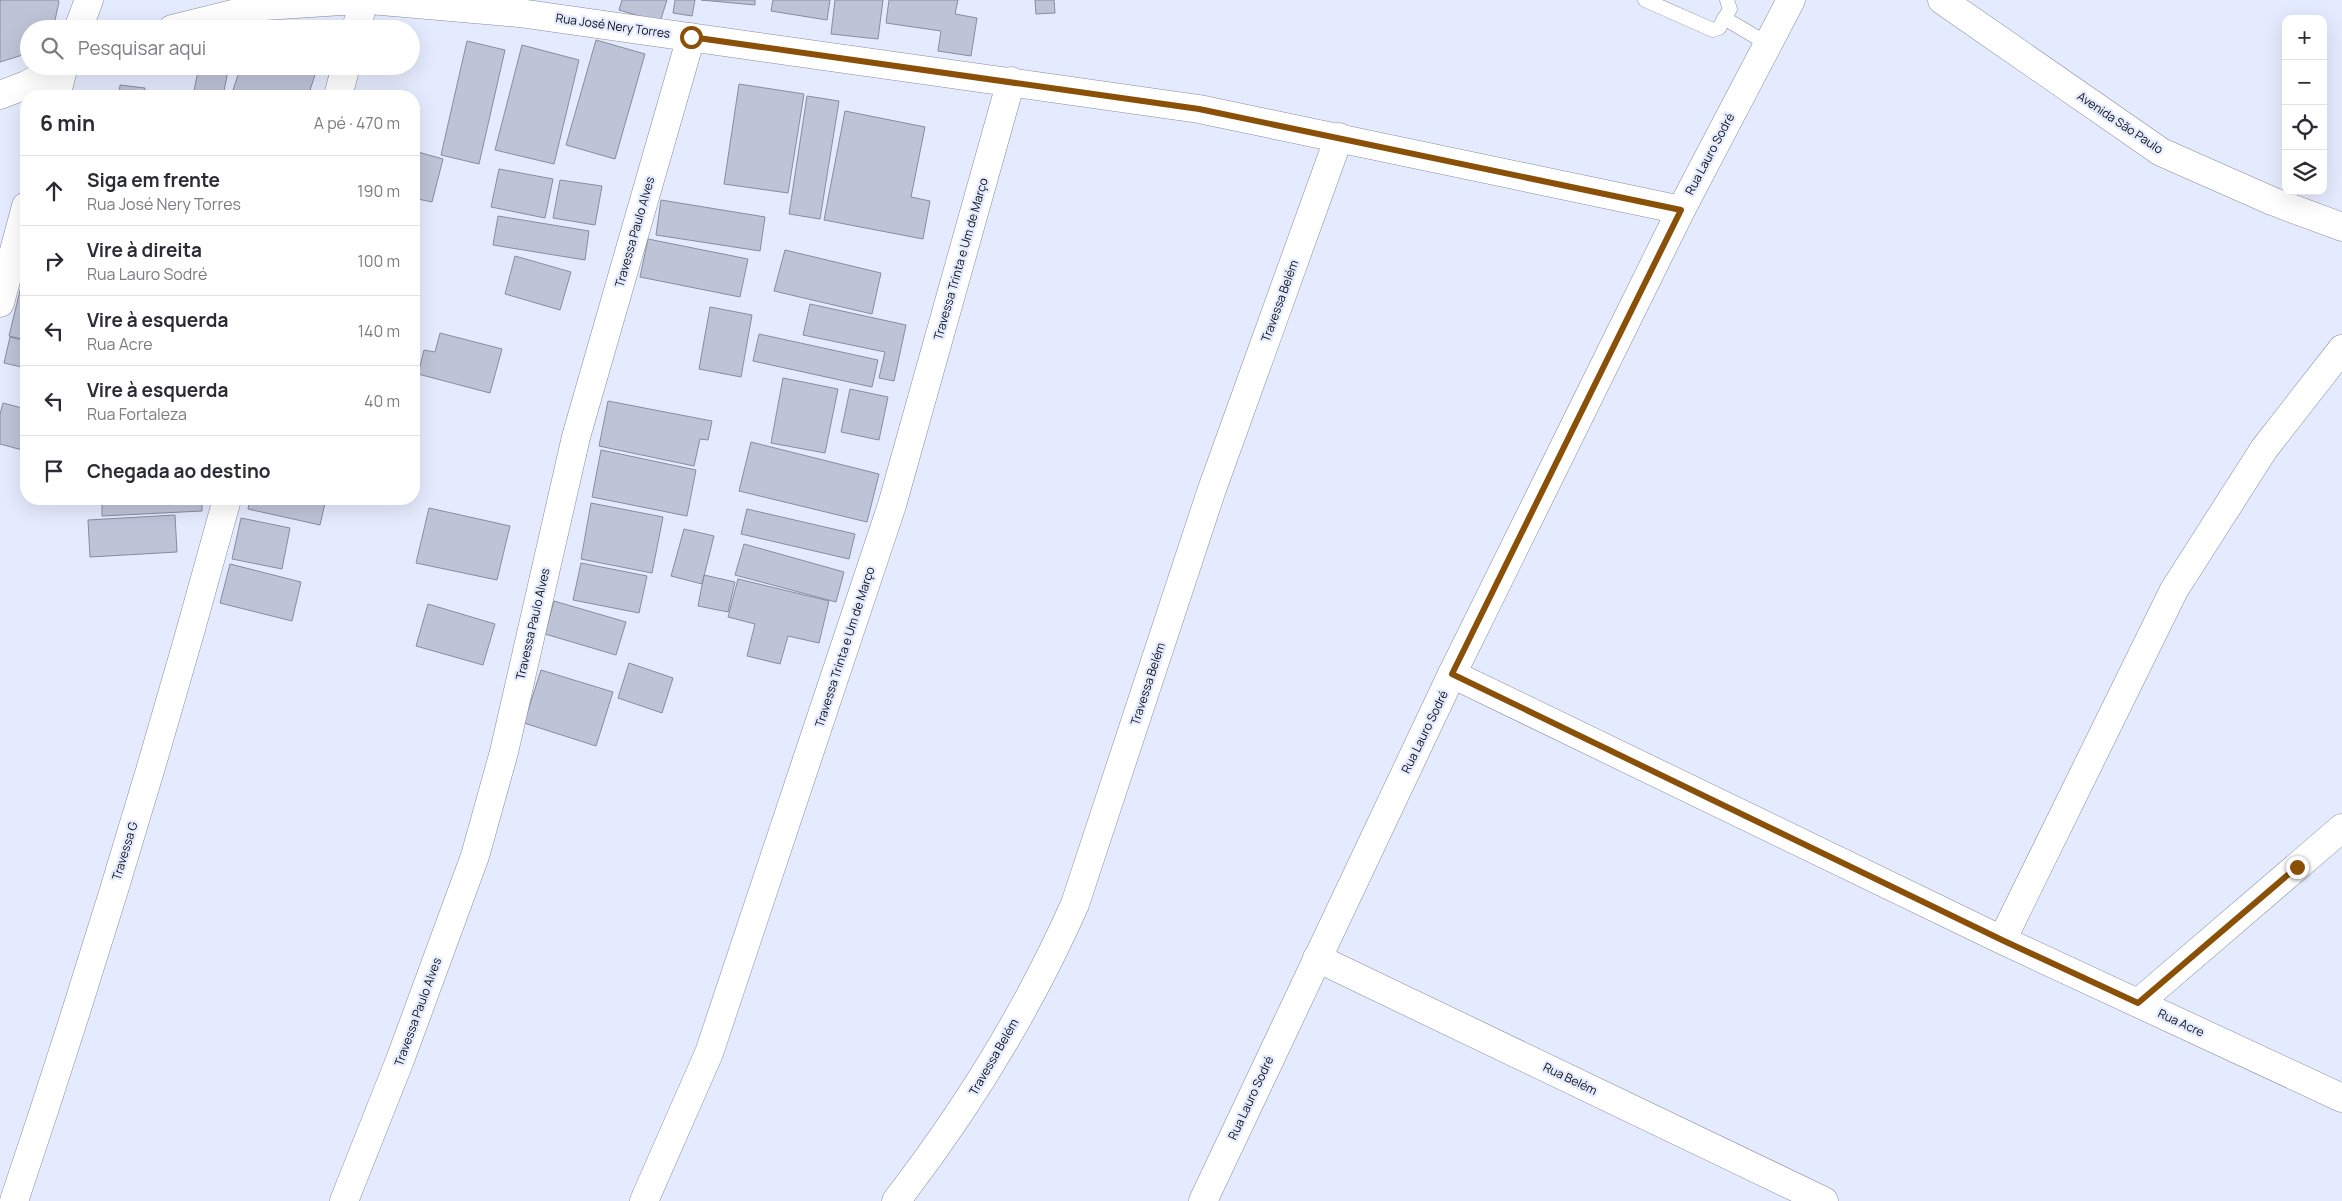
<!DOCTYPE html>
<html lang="pt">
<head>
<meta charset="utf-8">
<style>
  :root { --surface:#fff; --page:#f7f7f7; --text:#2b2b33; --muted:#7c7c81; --line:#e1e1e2 }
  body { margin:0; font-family:Manrope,sans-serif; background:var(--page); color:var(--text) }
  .controls { position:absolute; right:15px; top:15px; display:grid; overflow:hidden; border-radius:10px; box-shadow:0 5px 20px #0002 }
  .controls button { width:45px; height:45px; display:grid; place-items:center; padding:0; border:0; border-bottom:1px solid var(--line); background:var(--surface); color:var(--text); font:25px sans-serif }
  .stop { position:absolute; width:15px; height:15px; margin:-11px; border:4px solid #8a5008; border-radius:50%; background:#fff }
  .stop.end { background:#8a5008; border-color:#fff; box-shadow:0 1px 5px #0008 }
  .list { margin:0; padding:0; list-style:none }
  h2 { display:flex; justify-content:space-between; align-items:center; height:65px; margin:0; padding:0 20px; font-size:21px }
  h2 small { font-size:16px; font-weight:400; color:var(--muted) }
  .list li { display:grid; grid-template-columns:32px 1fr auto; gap:15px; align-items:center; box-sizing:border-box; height:70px; padding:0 20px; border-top:1px solid var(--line) }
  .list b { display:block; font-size:19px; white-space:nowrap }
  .list p { margin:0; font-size:16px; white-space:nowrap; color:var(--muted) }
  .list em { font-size:16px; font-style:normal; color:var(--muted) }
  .icon { flex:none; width:28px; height:28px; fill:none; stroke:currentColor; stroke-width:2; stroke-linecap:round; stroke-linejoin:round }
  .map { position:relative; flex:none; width:2342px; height:1201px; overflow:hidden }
  .search { position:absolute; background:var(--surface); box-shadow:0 5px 20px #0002; left:20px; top:20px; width:400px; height:55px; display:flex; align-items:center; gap:12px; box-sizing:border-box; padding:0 18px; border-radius:28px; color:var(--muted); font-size:19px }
  .panel { position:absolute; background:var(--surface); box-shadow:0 5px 20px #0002; left:20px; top:90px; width:400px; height:415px; border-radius:20px }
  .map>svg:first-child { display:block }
  .building { fill:#bec4d7; stroke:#878c9e }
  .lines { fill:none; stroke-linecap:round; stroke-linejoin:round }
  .lane-casing { stroke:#878c9d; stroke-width:15 }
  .street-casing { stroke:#878c9d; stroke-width:29 }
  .secondary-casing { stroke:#878c9d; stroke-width:29 }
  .lane { stroke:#fff; stroke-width:14 }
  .street { stroke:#fff; stroke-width:28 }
  .secondary { stroke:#fff; stroke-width:28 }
  .route { stroke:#8a5008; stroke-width:6 }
  .labels { text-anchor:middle; stroke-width:4.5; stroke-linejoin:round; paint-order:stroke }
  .street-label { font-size:12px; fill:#0d0f15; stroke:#e5ebfe }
</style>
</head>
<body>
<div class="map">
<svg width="2342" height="1201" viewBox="0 0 2342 1201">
  <rect width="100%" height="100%" fill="#e5ebfe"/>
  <path class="building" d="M 0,0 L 58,0 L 59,2 L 53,29 L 29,29 L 29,53 L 0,62 Z
    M 622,0 L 667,0 L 660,22 L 619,10 Z
    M 675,0 L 695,0 L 692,16 L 673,13 Z
    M 701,0 L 755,0 L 755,5 Z
    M 773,0 L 830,0 L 827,20 L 771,11 Z
    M 835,0 L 883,0 L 878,39 L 831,34 Z
    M 889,0 L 958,0 L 955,14 L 977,18 L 971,56 L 938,51 L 941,31 L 886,23 Z
    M 1035,0 L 1054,0 L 1055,13 L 1036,14 Z
    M 596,40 L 645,54 L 615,159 L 566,145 Z
    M 467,41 L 505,50 L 479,164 L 441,155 Z
    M 522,45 L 579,60 L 554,164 L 495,150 Z
    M 199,66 L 229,66 L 223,96 L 193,96 Z
    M 241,66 L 318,66 L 308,96 L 231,96 Z
    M 739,84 L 804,94 L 788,193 L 724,184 Z
    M 120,85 L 145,88 L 144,96 L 119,96 Z
    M 807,96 L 839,101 L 820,219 L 789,214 Z
    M 845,111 L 925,127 L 911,197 L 930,201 L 923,239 L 824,220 Z
    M 418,152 L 443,159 L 432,202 L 418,199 L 414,217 L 414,169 Z
    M 499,169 L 553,179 L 545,218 L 491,207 Z
    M 560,180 L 602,186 L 595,225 L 553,218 Z
    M 661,200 L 765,217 L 760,251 L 656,235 Z
    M 498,216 L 589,231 L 585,260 L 493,245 Z
    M 648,239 L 748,259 L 740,297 L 640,277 Z
    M 785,250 L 881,273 L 872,314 L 774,291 Z
    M 515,256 L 571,272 L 560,310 L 505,294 Z
    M 26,266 L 26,340 L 9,336 Z
    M 810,304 L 906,325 L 894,381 L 879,378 L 885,352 L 803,335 Z
    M 710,307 L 752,315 L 741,377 L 699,369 Z
    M 440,333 L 502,349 L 490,393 L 418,374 L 424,350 L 435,352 Z
    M 759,334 L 878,360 L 872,387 L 753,361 Z
    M 10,337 L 26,341 L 26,368 L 4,363 Z
    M 783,378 L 838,389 L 825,453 L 771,443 Z
    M 850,389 L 888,397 L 879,440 L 841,432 Z
    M 608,401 L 712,421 L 708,440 L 700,439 L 694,466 L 599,446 Z
    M 3,403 L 26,409 L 26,451 L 0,444 L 0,414 Z
    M 751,442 L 879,474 L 867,522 L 739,491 Z
    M 601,450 L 696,470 L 687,516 L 592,497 Z
    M 102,499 L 202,499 L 202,511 L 102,516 Z
    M 250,499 L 326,499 L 320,525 L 248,509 Z
    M 365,499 L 382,499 L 381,502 Z
    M 591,503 L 663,517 L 652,573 L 581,559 Z
    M 429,508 L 510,526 L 497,580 L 416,563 Z
    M 747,509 L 855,534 L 849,559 L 741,534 Z
    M 175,515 L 177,552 L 90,557 L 88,520 Z
    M 241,518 L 290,528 L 282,569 L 232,559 Z
    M 684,529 L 714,536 L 702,584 L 671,576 Z
    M 744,544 L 844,572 L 836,602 L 735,575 Z
    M 581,563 L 647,576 L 639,613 L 573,600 Z
    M 230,564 L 301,582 L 292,621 L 220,603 Z
    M 704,575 L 735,582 L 728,612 L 698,606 Z
    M 738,579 L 829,601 L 819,643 L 788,636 L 780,664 L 747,656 L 755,624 L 728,617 Z
    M 554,601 L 626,622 L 616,655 L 545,634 Z
    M 428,604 L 495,624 L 483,665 L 416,646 Z
    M 629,663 L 673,678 L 662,713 L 618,698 Z
    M 541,670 L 613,692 L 596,746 L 524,723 Z"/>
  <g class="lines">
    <g class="lane-casing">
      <path id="lane" d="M 1645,0 L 1713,30 L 1719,28 L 1730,9 L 1727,0
        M 1724,18 L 1768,44"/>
    </g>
    <g class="street-casing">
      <path id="street" d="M 370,0 L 519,13 L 1199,109 L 1681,210
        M 1942,0 L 2161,152 L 2272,201 L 2342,227
        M 78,29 L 89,0
        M 172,29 L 265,6 L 357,0
        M 356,29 L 364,0
        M 0,95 L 26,85 L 62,66
        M 56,96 L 64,66
        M 338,96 L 346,66
        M 0,303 L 26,206
        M 1452,674 L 2002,940 L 2342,1098
        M 2002,940 L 2174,590 L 2264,449 L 2342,349
        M 1317,958 L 1824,1201
        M 2138,1003 L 2342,828
        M 14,1201 C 92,969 163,735 227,499
        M 344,1201 L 400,1060 L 475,856 L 504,752 L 576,437 L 691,37
        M 644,1201 L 709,1053 L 892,505 L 1011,81
        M 896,1201 C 967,1109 1028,1010 1075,904 L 1211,492 L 1339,137"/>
    </g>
    <g class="secondary-casing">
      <path id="secondary" d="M 1203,1201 L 1452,674 L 1681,210 L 1791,0"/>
    </g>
    <use href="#lane" class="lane"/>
    <use href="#street" class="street"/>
    <use href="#secondary" class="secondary"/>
  </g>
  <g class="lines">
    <path class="route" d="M 691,37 L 1199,109 L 1681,210 L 1452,674 L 2002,940 L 2138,1003 L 2297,867"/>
  </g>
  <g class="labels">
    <g class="street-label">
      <text transform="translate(613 26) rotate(8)" y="4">Rua José Nery Torres</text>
      <text transform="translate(2120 123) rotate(34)" y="4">Avenida São Paulo</text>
      <text transform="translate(1710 154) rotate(-62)" y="4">Rua Lauro Sodré</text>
      <text transform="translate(635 232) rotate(-74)" y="4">Travessa Paulo Alves</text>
      <text transform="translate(961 259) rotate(-74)" y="4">Travessa Trinta e Um de Março</text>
      <text transform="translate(1280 301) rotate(-70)" y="4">Travessa Belém</text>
      <text transform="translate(533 624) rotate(-77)" y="4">Travessa Paulo Alves</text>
      <text transform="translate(845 647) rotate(-72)" y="4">Travessa Trinta e Um de Março</text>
      <text transform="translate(1148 684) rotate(-72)" y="4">Travessa Belém</text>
      <text transform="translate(1425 732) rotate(-64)" y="4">Rua Lauro Sodré</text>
      <text transform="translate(125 851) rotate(-73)" y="4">Travessa G</text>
      <text transform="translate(418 1012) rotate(-70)" y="4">Travessa Paulo Alves</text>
      <text transform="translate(2181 1023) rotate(25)" y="4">Rua Acre</text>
      <text transform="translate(994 1057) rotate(-60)" y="4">Travessa Belém</text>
      <text transform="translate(1570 1079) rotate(26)" y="4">Rua Belém</text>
      <text transform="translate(1251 1098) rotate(-65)" y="4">Rua Lauro Sodré</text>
    </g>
  </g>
</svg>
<div class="controls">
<button>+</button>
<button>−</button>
<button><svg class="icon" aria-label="locate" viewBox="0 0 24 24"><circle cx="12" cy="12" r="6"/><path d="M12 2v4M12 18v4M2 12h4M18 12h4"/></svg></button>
<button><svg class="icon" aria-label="layers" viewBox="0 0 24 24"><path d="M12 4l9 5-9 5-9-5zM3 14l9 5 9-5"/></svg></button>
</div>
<div class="stop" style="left:691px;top:37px"></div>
<div class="stop end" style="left:2297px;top:867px"></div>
<div class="search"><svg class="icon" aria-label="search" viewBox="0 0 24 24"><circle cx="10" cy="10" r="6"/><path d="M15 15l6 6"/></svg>Pesquisar aqui</div>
<section class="panel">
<h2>6 min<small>A pé · 470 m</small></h2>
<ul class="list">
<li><svg class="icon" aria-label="ahead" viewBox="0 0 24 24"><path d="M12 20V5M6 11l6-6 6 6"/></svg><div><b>Siga em frente</b><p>Rua José Nery Torres</p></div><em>190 m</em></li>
<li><svg class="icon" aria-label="right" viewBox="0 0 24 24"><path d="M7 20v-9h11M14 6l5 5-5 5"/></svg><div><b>Vire à direita</b><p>Rua Lauro Sodré</p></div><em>100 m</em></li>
<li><svg class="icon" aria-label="left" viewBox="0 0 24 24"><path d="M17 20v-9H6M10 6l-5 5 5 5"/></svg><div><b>Vire à esquerda</b><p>Rua Acre</p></div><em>140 m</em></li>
<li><svg class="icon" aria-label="left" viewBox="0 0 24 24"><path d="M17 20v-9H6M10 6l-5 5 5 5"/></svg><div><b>Vire à esquerda</b><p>Rua Fortaleza</p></div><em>40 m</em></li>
<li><svg class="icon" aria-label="arrive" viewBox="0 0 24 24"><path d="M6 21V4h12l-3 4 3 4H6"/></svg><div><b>Chegada ao destino</b></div></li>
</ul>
</section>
</div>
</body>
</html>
